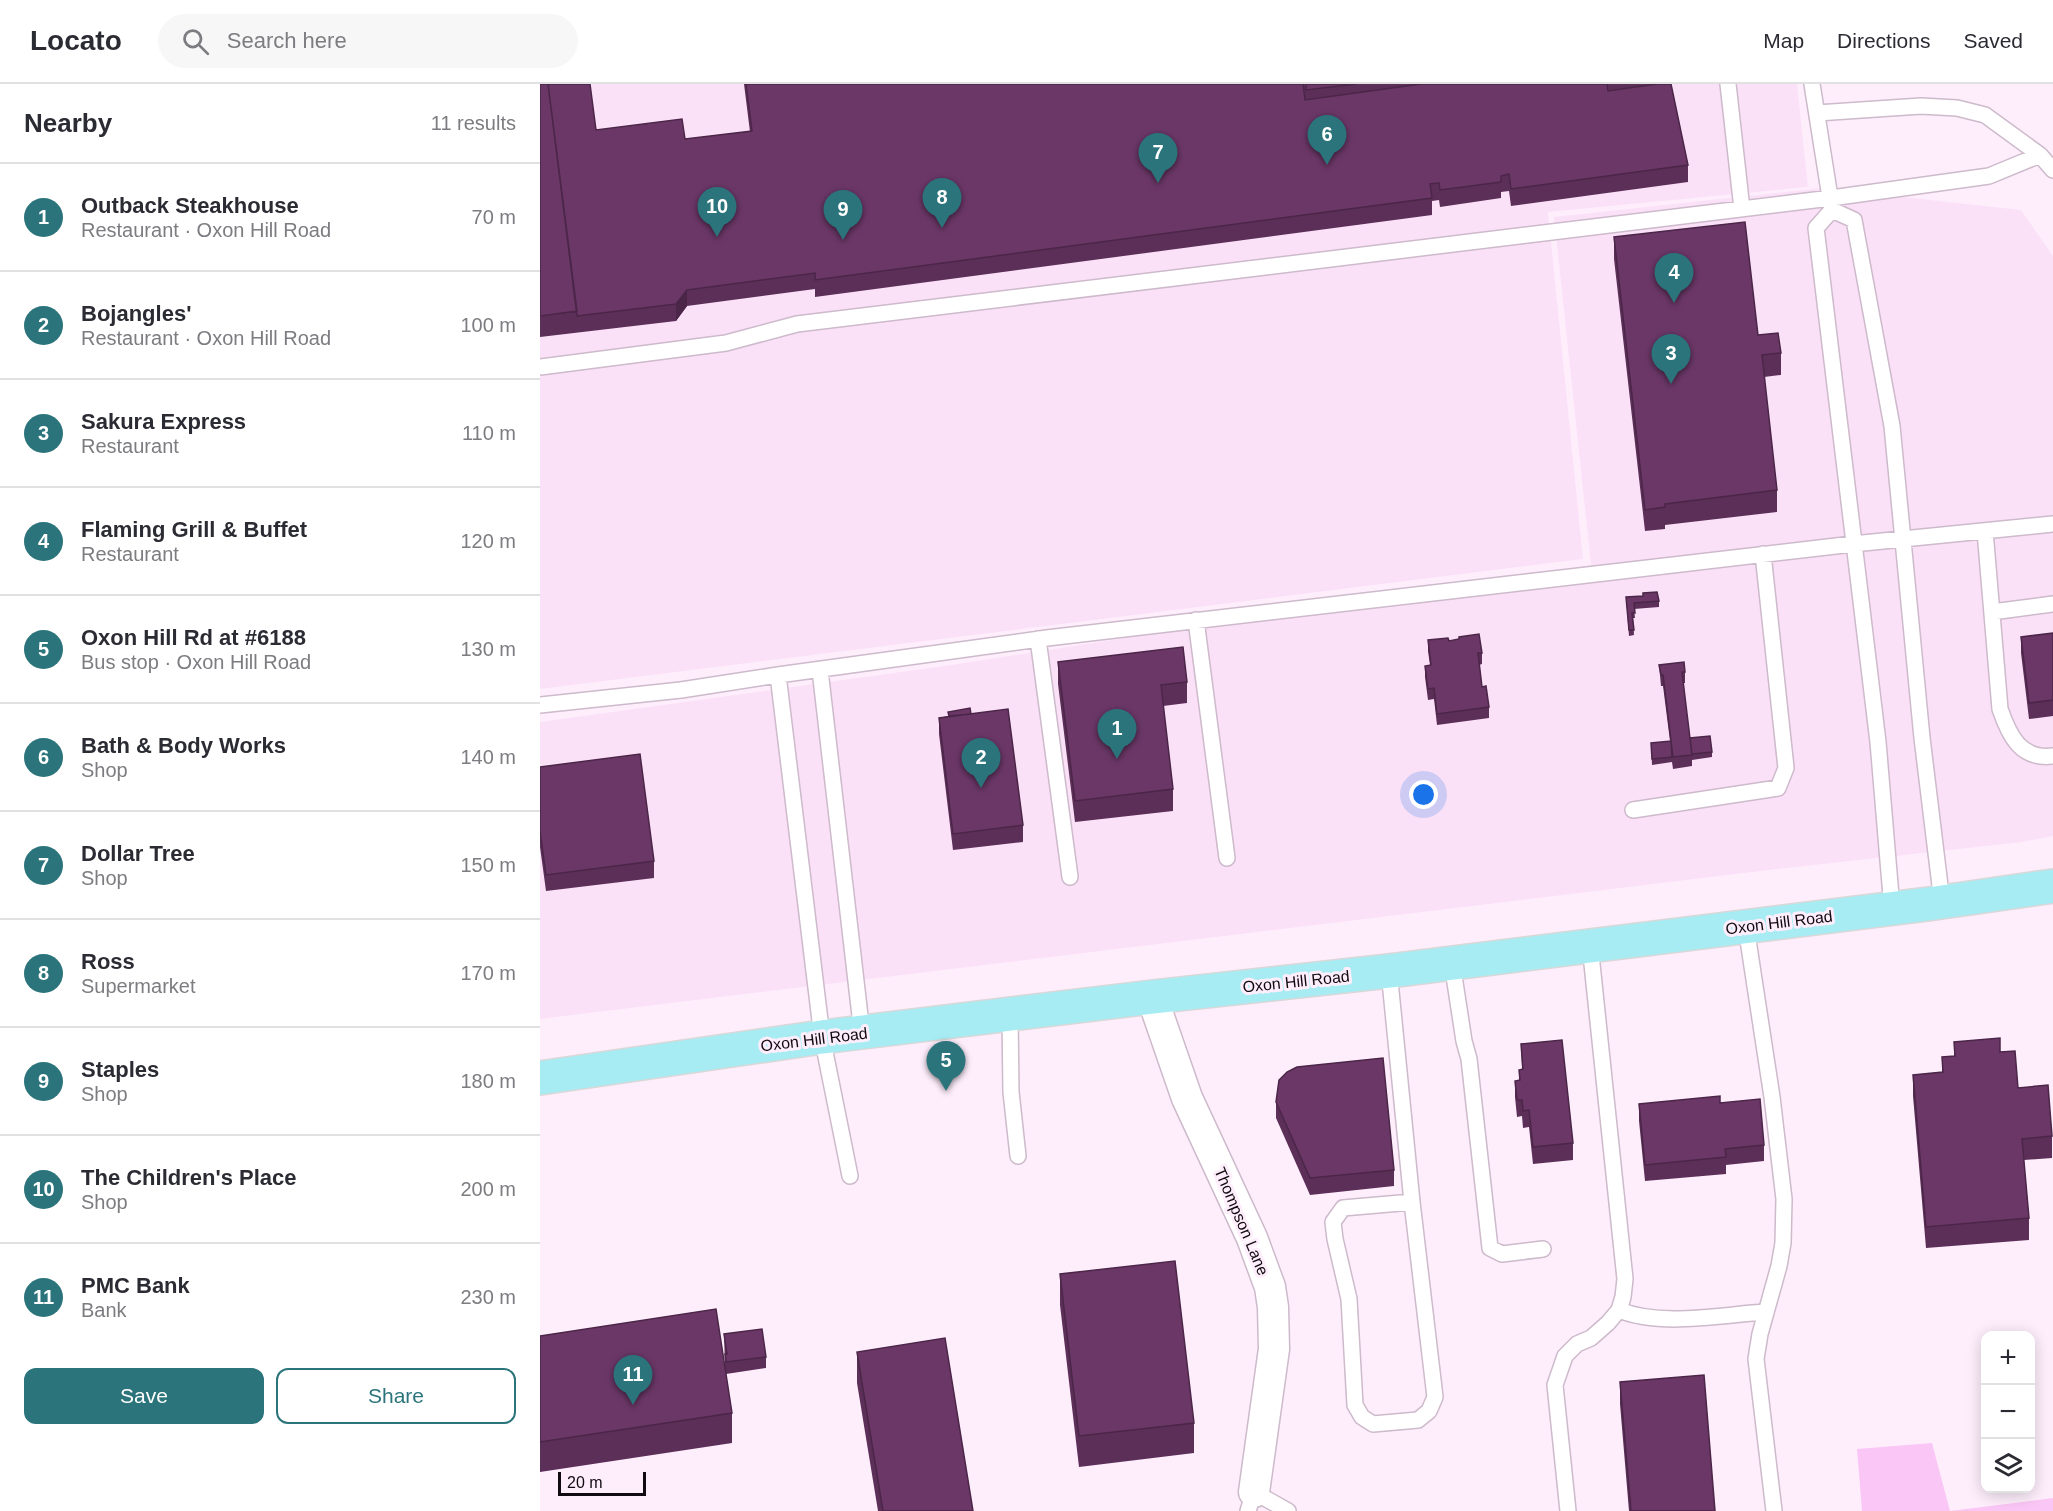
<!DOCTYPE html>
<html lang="en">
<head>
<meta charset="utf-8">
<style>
  :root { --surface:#fff; --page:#f7f7f7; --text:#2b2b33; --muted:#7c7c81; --line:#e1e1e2; --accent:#2b747b }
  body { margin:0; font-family:Helvetica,sans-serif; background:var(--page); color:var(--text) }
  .controls { position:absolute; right:18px; bottom:18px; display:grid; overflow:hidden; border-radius:12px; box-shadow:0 3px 15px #0003 }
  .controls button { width:54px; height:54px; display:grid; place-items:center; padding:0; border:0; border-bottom:2px solid var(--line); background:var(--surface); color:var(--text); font:30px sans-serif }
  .scale { position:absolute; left:18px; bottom:15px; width:88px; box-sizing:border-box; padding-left:6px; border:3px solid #110a10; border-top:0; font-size:16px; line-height:21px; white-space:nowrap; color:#110a10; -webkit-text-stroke:4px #feeefc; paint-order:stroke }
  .you { position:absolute; left:884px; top:711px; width:21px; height:21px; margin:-15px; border:4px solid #fff; border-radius:50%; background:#1a73e8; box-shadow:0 0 0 9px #1a73e833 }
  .badge { display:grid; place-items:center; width:39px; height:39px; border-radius:50%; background:var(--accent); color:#fff; font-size:20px; font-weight:700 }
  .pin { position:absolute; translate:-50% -50px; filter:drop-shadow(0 2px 3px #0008) }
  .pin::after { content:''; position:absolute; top:32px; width:21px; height:18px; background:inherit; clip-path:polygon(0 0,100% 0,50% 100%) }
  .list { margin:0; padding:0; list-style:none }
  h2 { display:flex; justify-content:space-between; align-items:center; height:78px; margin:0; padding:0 24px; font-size:26px }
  h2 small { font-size:20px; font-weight:400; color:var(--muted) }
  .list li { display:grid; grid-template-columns:39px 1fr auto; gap:18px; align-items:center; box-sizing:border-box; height:108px; padding:0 24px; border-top:2px solid var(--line) }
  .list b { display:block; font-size:22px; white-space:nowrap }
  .list p { margin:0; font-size:20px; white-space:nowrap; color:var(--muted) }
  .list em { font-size:20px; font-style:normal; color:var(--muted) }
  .actions { display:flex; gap:12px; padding:18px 24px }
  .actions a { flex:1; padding:14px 0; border:2px solid var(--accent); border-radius:12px; text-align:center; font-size:21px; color:var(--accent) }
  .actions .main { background:var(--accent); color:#fff }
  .icon { flex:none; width:33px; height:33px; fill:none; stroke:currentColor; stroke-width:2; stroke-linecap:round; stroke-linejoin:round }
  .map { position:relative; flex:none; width:1513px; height:1427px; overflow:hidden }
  header { display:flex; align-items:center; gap:36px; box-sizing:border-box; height:84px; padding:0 30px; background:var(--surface); border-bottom:2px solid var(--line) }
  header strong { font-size:28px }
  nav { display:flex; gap:33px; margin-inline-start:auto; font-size:21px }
  .search { width:420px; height:54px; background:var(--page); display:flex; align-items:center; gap:15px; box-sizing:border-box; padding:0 21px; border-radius:33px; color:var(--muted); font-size:22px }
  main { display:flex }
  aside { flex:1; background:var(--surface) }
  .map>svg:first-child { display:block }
  .built { fill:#fbe1f8 }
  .green { fill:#fac6f5 }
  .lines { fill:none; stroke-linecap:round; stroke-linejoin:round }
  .lane-casing { stroke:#cdbacb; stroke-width:18 }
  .street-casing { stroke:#cdbacb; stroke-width:33 }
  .primary-casing { stroke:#d9d8d9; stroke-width:36 }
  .lane { stroke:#fff; stroke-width:15 }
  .street { stroke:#fff; stroke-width:30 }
  .primary { stroke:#a6ecf2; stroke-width:33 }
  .wall { fill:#5c2f59 }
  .shaded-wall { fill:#4b2648 }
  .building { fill:#6b3767; stroke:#4b2648; stroke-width:1.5 }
  .labels { text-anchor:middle; stroke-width:6; stroke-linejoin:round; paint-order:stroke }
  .street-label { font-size:16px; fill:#110a10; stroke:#feeefc }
</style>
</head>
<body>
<header>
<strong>Locato</strong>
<div class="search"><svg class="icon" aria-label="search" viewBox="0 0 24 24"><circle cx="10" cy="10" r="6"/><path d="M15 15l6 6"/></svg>Search here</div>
<nav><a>Map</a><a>Directions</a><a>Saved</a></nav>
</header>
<main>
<aside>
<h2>Nearby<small>11 results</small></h2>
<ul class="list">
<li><span class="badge">1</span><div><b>Outback Steakhouse</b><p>Restaurant · Oxon Hill Road</p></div><em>70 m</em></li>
<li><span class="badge">2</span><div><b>Bojangles'</b><p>Restaurant · Oxon Hill Road</p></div><em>100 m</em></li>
<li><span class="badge">3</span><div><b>Sakura Express</b><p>Restaurant</p></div><em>110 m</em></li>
<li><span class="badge">4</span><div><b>Flaming Grill &amp; Buffet</b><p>Restaurant</p></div><em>120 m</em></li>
<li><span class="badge">5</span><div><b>Oxon Hill Rd at #6188</b><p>Bus stop · Oxon Hill Road</p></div><em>130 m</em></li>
<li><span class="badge">6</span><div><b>Bath &amp; Body Works</b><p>Shop</p></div><em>140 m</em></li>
<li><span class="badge">7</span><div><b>Dollar Tree</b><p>Shop</p></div><em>150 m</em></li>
<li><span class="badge">8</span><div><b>Ross</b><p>Supermarket</p></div><em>170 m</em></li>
<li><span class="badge">9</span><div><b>Staples</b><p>Shop</p></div><em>180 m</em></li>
<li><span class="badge">10</span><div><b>The Children's Place</b><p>Shop</p></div><em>200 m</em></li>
<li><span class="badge">11</span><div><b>PMC Bank</b><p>Bank</p></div><em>230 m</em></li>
</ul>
<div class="actions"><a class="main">Save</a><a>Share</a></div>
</aside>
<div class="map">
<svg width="1513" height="1427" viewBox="0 0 1513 1427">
  <rect width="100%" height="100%" fill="#feeefc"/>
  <path class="built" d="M 0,0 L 1257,0 L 1268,103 L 1008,128 L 1043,475 L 0,605 Z
    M 1282,104 L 1481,126 L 1513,172 L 1513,752 L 1482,758 L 1229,786 L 0,935 L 0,638 L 418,580 L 1051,481 L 1014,133 Z"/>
  <path class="green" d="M 1392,1359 L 1410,1427 L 1513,1414 L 1513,1427 L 1322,1427 L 1317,1365 Z"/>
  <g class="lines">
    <g class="lane-casing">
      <path id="lane" d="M 1188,0 L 1202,125
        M 1272,0 L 1292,126 L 1276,144 L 1338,658 L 1352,824
        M 1277,29 L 1381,22 L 1417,24 L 1445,31 L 1500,71 L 1513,86
        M 1292,126 L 1314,136 L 1352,342 L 1382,654 L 1402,818
        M 0,283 L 186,259 L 257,240 L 1291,114 L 1449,92 L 1500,71
        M 1445,447 L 1460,625 C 1469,651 1480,676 1513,672
        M 1452,528 L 1513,520
        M 656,536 L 687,774
        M 498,555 L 530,793
        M 280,586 L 322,949
        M 238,591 L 282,953 L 310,1092
        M 0,621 L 141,606 L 238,591 L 507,554 L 1313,460 L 1513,440
        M 1093,726 L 1238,704 L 1246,684 L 1223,470
        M 1206,843 L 1232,1013 L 1244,1115 L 1243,1159 L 1239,1182 L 1220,1250 L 1216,1275 L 1234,1427
        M 912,879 L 924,957 L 929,975 L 950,1164 L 962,1170 L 1003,1165
        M 849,887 L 872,1118 L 803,1124 L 793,1138 L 795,1155 L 809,1215 L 815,1321 L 822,1333 L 833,1340 L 878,1336 L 889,1327 L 895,1313 L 872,1118
        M 470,931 L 471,1008 L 478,1072
        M 1079,1226 C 1121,1243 1180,1231 1225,1228
        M 708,1427 L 714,1408 L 748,1427
        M 1028,1427 L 1015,1301 L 1025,1272 L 1037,1260 L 1051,1254 L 1068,1239 L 1079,1226 L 1083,1213 L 1085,1195 L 1050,861"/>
    </g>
    <g class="street-casing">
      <path id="street" d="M 612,913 L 647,1014 L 712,1154 L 730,1203 L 733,1223 L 734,1265 L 714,1408"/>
    </g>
    <g class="primary-casing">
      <path id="primary" d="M 0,994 L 282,953 L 612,913 L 849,887 L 1388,820 L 1513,802"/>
    </g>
    <use href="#lane" class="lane"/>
    <use href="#street" class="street"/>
    <use href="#primary" class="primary"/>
  </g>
  <path class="wall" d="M 0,0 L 56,46 L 145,55 L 210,48 L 204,0 L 1131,0 L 1148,81 L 1148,98 L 971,122 L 969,107 L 961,108 L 961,114 L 900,123 L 899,116 L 892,117 L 892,131 L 275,213 L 275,205 L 147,222 L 136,237 L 0,253 Z
    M 1074,153 L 1218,251 L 1241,269 L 1241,291 L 1224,293 L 1237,406 L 1237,428 L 1125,441 L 1125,445 L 1105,447 L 1074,175 Z
    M 1086,513 L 1119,517 L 1119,523 L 1094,525 L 1095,534 L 1093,534 L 1094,551 L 1089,552 Z
    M 1513,549 L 1513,632 L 1489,635 L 1481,569 L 1481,553 Z
    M 888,556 L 909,557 L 942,569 L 942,580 L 939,581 L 942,603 L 949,623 L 949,634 L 897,641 L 894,615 L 888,616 L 885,593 L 885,582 L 890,581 L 888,567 Z
    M 518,578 L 647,598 L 647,619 L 623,622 L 633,705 L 633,727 L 535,738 L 518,600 Z
    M 1119,581 L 1145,588 L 1145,599 L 1143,599 L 1150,654 L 1172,668 L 1172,673 L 1152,676 L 1152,682 L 1133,685 L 1132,678 L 1112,681 L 1111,659 L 1130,657 L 1123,602 L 1121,602 Z
    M 408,628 L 431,630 L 483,741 L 483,758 L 413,766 L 399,650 L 399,634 L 408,632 Z
    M 0,683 L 114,777 L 114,794 L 6,807 L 0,763 Z
    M 1414,958 L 1460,968 L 1478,1004 L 1512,1052 L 1512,1074 L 1484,1076 L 1489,1134 L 1489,1156 L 1386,1164 L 1373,1012 L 1373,991 L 1402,988 L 1402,973 L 1414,972 Z
    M 981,960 L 1033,1059 L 1033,1076 L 993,1080 L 989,1043 L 983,1044 L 982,1032 L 977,1033 L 975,1013 L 975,997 L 979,996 L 979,986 L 982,985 Z
    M 736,1018 L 854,1086 L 854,1102 L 770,1111 L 736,1034 Z
    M 1180,1019 L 1224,1061 L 1224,1077 L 1186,1081 L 1186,1090 L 1105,1097 L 1099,1037 L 1099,1020 Z
    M 520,1190 L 654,1339 L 654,1369 L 539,1383 L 520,1221 Z
    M 184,1250 L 226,1273 L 226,1284 L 186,1290 L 192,1329 L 192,1359 L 0,1388 L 0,1252 L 185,1281 Z
    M 317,1268 L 433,1427 L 338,1427 L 317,1299 Z
    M 1080,1298 L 1175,1427 L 1089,1427 L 1080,1320 Z"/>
  <path class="shaded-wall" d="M 147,206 L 147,222 L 136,237 L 136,220 Z"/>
  <path class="building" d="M 0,0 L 8,0 L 37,227 L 0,232 Z
    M 8,0 L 50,0 L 56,46 L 142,35 L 145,55 L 212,47 L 206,0 L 763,0 L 765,16 L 881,0 L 1067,0 L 1068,7 L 1117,0 L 1131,0 L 1148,81 L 971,105 L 969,90 L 961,92 L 961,98 L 900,106 L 899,99 L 890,100 L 892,114 L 275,196 L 275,189 L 147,206 L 136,220 L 37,232 Z
    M 766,0 L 816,0 L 766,6 Z
    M 1205,138 L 1218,251 L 1238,249 L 1241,269 L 1222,271 L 1237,406 L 1125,420 L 1125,423 L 1105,426 L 1074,153 Z
    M 1117,508 L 1119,517 L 1094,519 L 1095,529 L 1092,529 L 1094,546 L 1089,546 L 1086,513 L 1103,512 L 1103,509 Z
    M 1513,549 L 1513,616 L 1489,619 L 1481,553 Z
    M 939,550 L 942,569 L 938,569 L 942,603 L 946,602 L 949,623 L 897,630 L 894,604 L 888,605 L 885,582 L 891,581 L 888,556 L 908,554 L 909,557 L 919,555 L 919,553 Z
    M 643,563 L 647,598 L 621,601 L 633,705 L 535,717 L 518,578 Z
    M 1144,578 L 1145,588 L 1142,588 L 1152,671 L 1133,673 L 1123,591 L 1121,591 L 1119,581 Z
    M 430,624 L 431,630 L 409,632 L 408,628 Z
    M 468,625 L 483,741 L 413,750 L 399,634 Z
    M 1170,652 L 1172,668 L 1152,670 L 1150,654 Z
    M 1131,657 L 1132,673 L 1112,675 L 1111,659 Z
    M 100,670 L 114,777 L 6,791 L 0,747 L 0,683 Z
    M 1460,954 L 1460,968 L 1475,967 L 1478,1004 L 1508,1001 L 1512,1052 L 1482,1055 L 1489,1134 L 1386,1143 L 1373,991 L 1403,988 L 1402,973 L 1415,972 L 1414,958 Z
    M 1022,956 L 1033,1059 L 993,1063 L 989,1026 L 983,1027 L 982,1016 L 977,1016 L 975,997 L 980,996 L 979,986 L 983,985 L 981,960 Z
    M 843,974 L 854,1086 L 770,1094 L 736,1018 L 739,996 L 747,988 L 757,983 Z
    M 1180,1012 L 1180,1019 L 1220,1015 L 1224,1061 L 1185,1065 L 1186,1073 L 1105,1081 L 1099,1020 Z
    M 635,1177 L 654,1339 L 539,1352 L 520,1190 Z
    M 176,1225 L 192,1329 L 0,1358 L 0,1252 Z
    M 222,1245 L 226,1273 L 186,1278 L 185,1270 L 187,1270 L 184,1250 Z
    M 405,1254 L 433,1427 L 343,1427 L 317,1268 Z
    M 1164,1291 L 1175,1427 L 1091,1427 L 1080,1298 Z"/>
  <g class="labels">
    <g class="street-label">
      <text transform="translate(1239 838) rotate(-7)" y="6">Oxon Hill Road</text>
      <text transform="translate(756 897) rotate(-6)" y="6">Oxon Hill Road</text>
      <text transform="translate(274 955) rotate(-7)" y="6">Oxon Hill Road</text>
      <text transform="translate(702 1137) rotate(67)" y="6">Thompson Lane</text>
    </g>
  </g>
</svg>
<div class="controls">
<button>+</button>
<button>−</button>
<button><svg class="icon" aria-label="layers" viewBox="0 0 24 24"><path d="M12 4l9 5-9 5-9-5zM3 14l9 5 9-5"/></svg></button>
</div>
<div class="scale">20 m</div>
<div class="you"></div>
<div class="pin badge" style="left:577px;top:675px">1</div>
<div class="pin badge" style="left:441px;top:704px">2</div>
<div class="pin badge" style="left:1131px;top:300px">3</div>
<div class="pin badge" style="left:1134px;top:219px">4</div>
<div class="pin badge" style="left:406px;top:1007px">5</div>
<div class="pin badge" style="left:787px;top:81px">6</div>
<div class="pin badge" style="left:618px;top:99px">7</div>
<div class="pin badge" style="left:402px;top:144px">8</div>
<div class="pin badge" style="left:303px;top:156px">9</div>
<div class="pin badge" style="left:177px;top:153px">10</div>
<div class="pin badge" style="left:93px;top:1321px">11</div>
</div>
</main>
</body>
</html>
